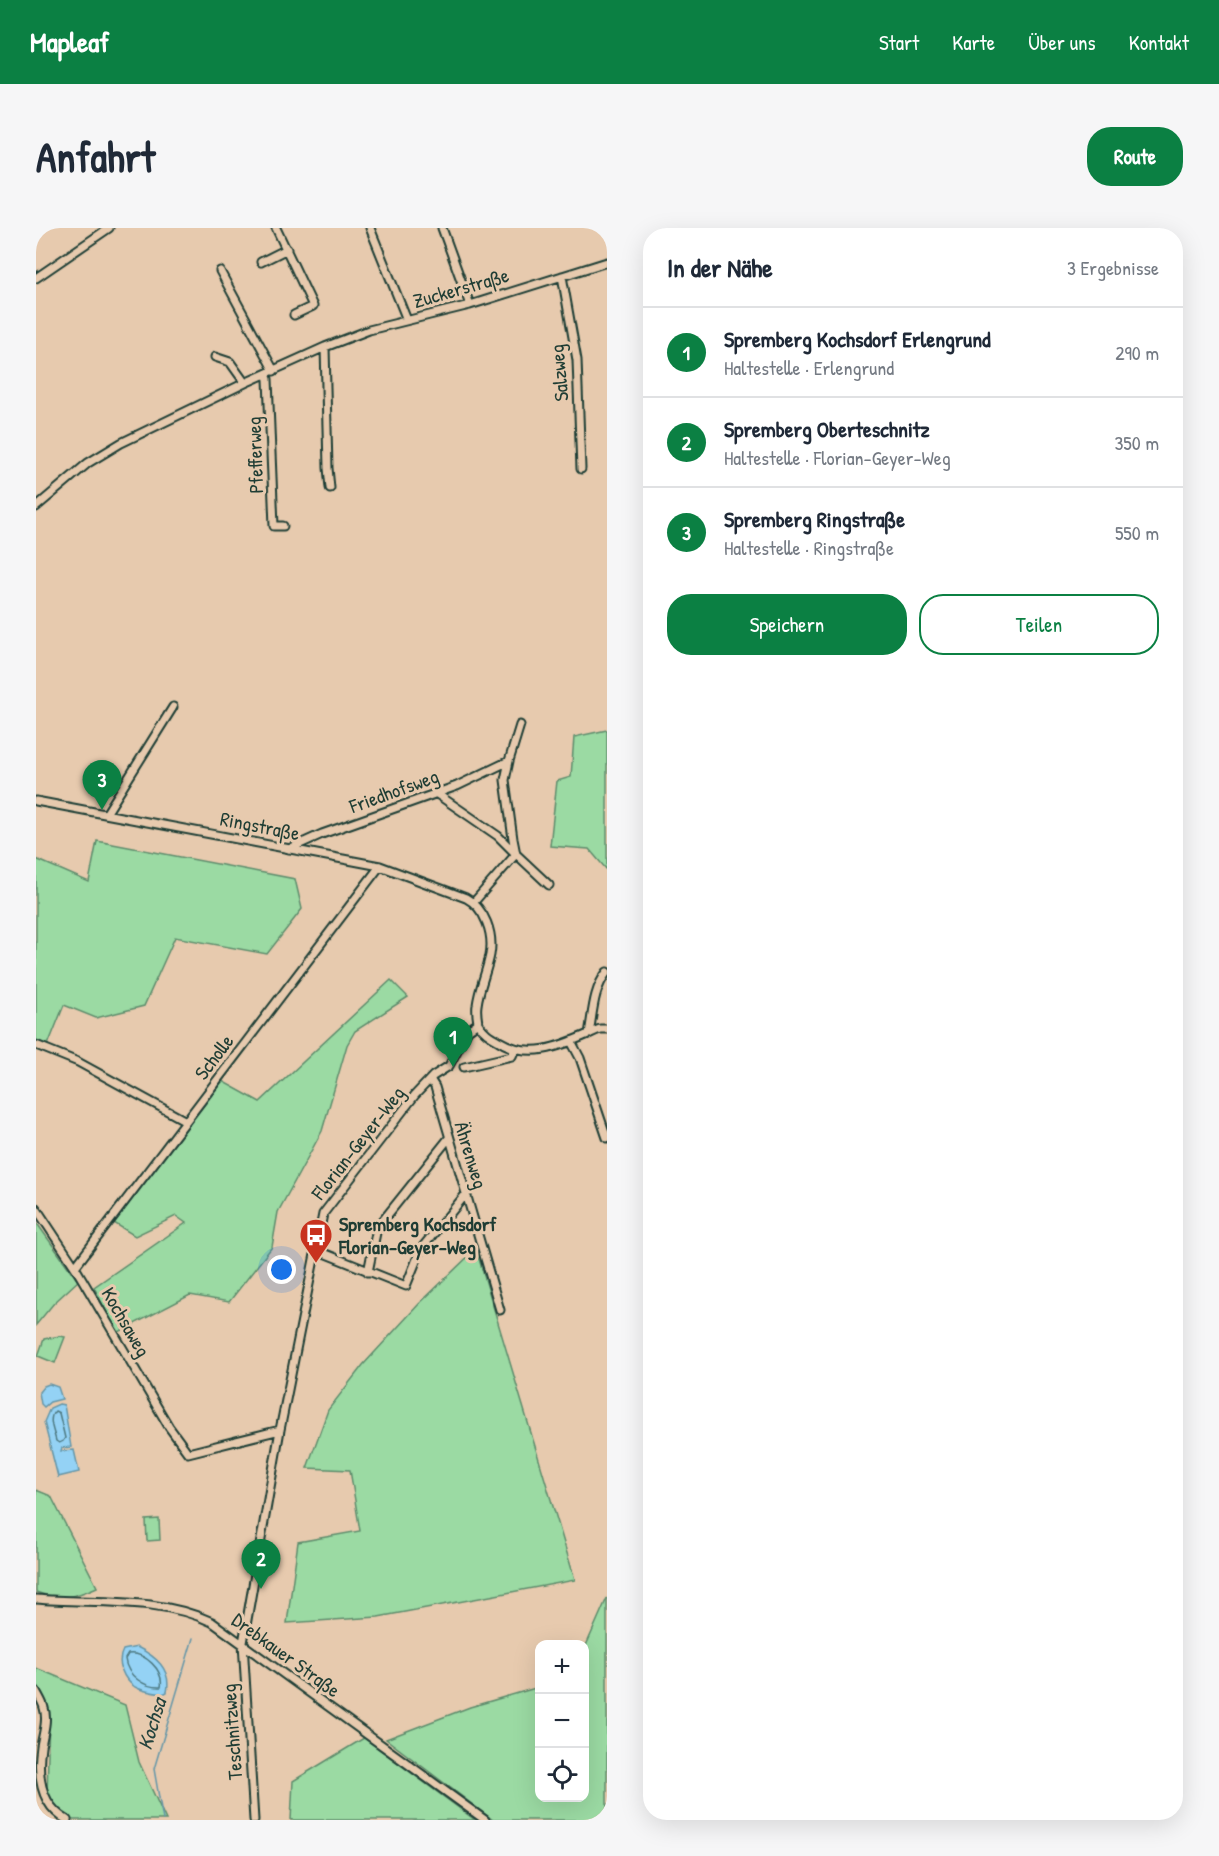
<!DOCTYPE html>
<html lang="de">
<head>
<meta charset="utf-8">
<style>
  :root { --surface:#fff; --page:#f6f6f7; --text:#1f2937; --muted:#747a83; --line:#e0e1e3; --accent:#0b8043 }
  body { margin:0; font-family:"Patrick Hand",sans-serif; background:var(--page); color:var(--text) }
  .controls { position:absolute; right:18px; bottom:18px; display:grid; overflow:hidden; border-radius:12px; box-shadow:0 6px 24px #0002 }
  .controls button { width:54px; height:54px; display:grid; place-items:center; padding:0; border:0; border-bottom:2px solid var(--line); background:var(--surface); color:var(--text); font:30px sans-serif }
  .you { position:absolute; left:246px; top:1042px; width:21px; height:21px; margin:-15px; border:4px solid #fff; border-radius:50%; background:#1a73e8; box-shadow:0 0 0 9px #1a73e833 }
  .badge { display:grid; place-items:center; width:39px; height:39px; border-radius:50%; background:var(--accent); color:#fff; font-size:20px; font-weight:700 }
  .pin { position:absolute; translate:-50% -50px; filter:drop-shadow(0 2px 3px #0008) }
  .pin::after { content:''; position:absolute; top:32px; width:21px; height:18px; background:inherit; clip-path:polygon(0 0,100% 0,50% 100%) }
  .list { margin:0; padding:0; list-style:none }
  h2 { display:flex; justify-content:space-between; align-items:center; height:78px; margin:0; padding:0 24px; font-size:26px }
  h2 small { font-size:20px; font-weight:400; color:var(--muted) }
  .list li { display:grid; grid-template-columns:39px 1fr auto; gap:18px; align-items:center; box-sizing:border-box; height:90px; padding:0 24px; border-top:2px solid var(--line) }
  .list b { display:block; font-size:22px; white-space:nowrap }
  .list p { margin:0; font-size:20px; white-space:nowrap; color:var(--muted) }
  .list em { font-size:20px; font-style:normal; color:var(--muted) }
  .actions { display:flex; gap:12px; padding:18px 24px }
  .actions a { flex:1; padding:14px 0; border:2px solid var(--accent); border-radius:24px; text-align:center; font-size:21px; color:var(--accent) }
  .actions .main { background:var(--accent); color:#fff }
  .icon { flex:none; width:33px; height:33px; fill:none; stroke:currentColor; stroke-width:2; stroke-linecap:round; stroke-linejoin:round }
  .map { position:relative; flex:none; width:571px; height:1592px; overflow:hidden; border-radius:24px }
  header { display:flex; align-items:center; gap:36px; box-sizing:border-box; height:84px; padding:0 30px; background:var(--accent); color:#fff }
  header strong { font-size:28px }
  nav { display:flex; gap:33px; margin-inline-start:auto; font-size:21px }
  .intro { display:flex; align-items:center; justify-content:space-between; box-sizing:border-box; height:144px; padding:0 36px }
  h1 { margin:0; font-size:42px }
  .button { padding:15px 27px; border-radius:24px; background:var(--accent); color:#fff; font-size:21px; font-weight:700 }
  main { display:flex; gap:36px; padding:0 36px }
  aside { flex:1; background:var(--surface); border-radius:24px; box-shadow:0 6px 24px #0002 }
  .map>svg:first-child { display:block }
  .green { fill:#9bdaa3; stroke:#5d8c6c; stroke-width:1.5 }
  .water { fill:#94d2f5; stroke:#6596a8; stroke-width:1.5 }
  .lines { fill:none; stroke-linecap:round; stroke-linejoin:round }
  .shore { stroke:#4e7981; stroke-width:1.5 }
  .stream { stroke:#6596a8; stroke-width:1.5 }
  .minor-casing { stroke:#1f3d34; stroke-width:11 }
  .minor { stroke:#e7caae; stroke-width:7 }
  .labels { text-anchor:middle; stroke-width:6; stroke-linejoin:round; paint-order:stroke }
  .street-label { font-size:20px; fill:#1f3d34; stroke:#e7caae }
  .poi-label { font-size:20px; font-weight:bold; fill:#1f3d34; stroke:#e7caae; text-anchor:start }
  .water-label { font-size:21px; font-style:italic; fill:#25443e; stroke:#e7caae }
</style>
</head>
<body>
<header>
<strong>Mapleaf</strong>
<nav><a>Start</a><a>Karte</a><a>Über uns</a><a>Kontakt</a></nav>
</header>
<div class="intro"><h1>Anfahrt</h1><a class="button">Route</a></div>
<main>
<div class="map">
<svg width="571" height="1592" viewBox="0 0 571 1592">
  <rect width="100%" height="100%" fill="#e7caae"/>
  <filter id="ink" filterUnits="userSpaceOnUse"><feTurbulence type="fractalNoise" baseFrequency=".0167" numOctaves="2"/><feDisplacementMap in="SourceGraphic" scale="12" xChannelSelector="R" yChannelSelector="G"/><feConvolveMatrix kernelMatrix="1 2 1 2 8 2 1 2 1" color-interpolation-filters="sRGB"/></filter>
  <g filter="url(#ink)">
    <path class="green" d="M 571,502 L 571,642 L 553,621 L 514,618 L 521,553 L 535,549 L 538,509 Z
      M 61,613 L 259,651 L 266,681 L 231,726 L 139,709 L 108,778 L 60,790 L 28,777 L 12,817 L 0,812 L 0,631 L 53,654 Z
      M 355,752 L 372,769 L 319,803 L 311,817 L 286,903 L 242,984 L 236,1019 L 193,1074 L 154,1067 L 81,1105 L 58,1059 L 150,995 L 140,988 L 99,1008 L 78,995 L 186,853 L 224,874 Z
      M 0,994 L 42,1053 L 18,1075 L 0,1097 Z
      M 440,1021 L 539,1352 L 342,1389 L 251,1395 L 262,1314 L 324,1303 L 314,1242 L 271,1240 L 292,1182 L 327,1137 L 383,1076 Z
      M 24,1108 L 29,1109 L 19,1135 L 2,1128 L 8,1111 Z
      M 0,1262 L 15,1268 L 61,1359 C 39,1369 24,1373 0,1364 Z
      M 123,1291 L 124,1312 L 111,1313 L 110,1292 Z
      M 571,1370 L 571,1592 L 457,1592 L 350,1511 L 434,1479 L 503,1459 L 503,1570 L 548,1570 L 549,1420 Z
      M 0,1440 L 89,1477 L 103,1534 L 130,1592 L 34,1592 L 21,1585 L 11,1571 L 13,1484 L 0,1457 Z
      M 328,1510 L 439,1592 L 255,1592 L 257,1553 Z"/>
    <path class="water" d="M 13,1156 L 22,1159 L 26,1171 L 14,1174 L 8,1179 L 5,1176 L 3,1164 L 8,1158 Z
      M 23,1176 L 28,1177 L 35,1219 L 26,1220 L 25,1223 L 38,1222 L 43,1244 L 22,1249 L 8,1194 L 14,1180 Z
      M 101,1419 C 119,1428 136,1441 131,1464 L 127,1466 C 119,1465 106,1463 99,1459 C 87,1451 80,1435 87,1422 Z"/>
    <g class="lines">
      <path class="shore" d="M 19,1183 L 23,1185 L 29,1210 L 27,1213 L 23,1215 L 20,1213 C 18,1203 11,1191 19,1183 Z
        M 92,1426 C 109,1424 128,1442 125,1459 C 109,1460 91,1448 89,1431 Z"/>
      <path class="stream" d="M 127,1592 L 118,1541 L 157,1410"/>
      <g class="minor-casing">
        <path id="minor" d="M 240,0 L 277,78 L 258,87
          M 334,0 L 371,92
          M 406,0 L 434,77
          M 225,34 L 251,21
          M 184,43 L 238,143
          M 526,48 L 541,132 L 545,241
          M 0,50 L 73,0
          M 289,119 L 292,240 L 294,260
          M 179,129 L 194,134 L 209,155
          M 230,146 L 232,151 L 238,298 L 247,298
          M 0,279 L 52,235 L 85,215 L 209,155 L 289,119 L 333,102 L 434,77 L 571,34
          M 484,497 L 473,533 L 469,552 L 477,611 L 480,626 L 513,657
          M 401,566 L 462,608 L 480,626 L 438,674
          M 0,573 L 344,638 L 430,670 C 449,680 458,706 454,727 C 451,743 443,760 441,777 C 440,783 441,789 442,795
          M 70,586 L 137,479
          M 253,621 L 286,606 L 421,558 L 473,533
          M 442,795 C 447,804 454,808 463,813 C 497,834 531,815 564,801 L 571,801
          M 553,806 C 557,784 557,762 571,744
          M 535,813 L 544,830 L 571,910
          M 0,817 L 42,834 L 150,893
          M 428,839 L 476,828 L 479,821
          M 394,851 L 399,859 L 464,1082
          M 0,980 L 39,1039 L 133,1199 L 152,1225 L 244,1202
          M 280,1022 L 370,1058 L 385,1021 L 430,966
          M 39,1039 L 344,638
          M 332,1044 L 341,1000 L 413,910
          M 0,1371 C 59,1376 122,1368 176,1394 L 449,1592
          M 0,1463 C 3,1469 7,1475 8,1480 C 12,1492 7,1506 5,1518 C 1,1546 4,1577 31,1592
          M 218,1592 L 207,1415 L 244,1202 L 287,986 L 379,867 L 397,848 L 413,838 L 432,802 L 442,795"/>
      </g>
      <use href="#minor" class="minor"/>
    </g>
  </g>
  <defs>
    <g id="bus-pin" transform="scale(1.725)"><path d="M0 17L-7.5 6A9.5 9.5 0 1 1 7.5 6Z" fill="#c8321e" stroke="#e7caae"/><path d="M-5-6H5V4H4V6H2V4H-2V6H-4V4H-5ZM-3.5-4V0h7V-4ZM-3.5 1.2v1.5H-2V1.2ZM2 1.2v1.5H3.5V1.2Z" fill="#fff"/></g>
  </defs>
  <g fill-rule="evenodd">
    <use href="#bus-pin" x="280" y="1007"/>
  </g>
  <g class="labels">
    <g class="street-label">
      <text transform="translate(425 60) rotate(-16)" y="7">Zuckerstraße</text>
      <text transform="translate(523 145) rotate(-95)" y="7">Salzweg</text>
      <text transform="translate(219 227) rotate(-92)" y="7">Pfefferweg</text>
      <text transform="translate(358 563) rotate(-20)" y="7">Friedhofsweg</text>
      <text transform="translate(224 598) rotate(11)" y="7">Ringstraße</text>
      <text transform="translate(178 829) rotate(-53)" y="7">Scholle</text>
      <text transform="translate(322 915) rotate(-52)" y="7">Florian-Geyer-Weg</text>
      <text transform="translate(435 927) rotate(73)" y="7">Ährenweg</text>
      <text transform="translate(90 1094) rotate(60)" y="7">Kochsaweg</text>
      <text transform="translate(250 1427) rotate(36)" y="7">Drebkauer Straße</text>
      <text transform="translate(196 1504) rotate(-94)" y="7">Teschnitzweg</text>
    </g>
    <g class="poi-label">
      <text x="303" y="1003">Spremberg Kochsdorf<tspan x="303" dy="23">Florian-Geyer-Weg</tspan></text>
    </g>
    <g class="water-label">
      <text transform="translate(116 1496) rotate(-73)" y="7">Kochsa</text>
    </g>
  </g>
</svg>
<div class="controls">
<button>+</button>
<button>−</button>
<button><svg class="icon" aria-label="locate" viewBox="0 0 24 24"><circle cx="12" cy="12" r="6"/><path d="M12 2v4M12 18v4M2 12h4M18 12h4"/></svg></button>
</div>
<div class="you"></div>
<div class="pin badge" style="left:417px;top:839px">1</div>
<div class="pin badge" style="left:225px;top:1361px">2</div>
<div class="pin badge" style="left:66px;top:582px">3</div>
</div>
<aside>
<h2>In der Nähe<small>3 Ergebnisse</small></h2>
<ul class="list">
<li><span class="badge">1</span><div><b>Spremberg Kochsdorf Erlengrund</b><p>Haltestelle · Erlengrund</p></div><em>290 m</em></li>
<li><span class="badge">2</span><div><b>Spremberg Oberteschnitz</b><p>Haltestelle · Florian-Geyer-Weg</p></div><em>350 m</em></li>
<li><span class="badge">3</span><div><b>Spremberg Ringstraße</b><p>Haltestelle · Ringstraße</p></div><em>550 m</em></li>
</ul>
<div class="actions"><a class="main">Speichern</a><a>Teilen</a></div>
</aside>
</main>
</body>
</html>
